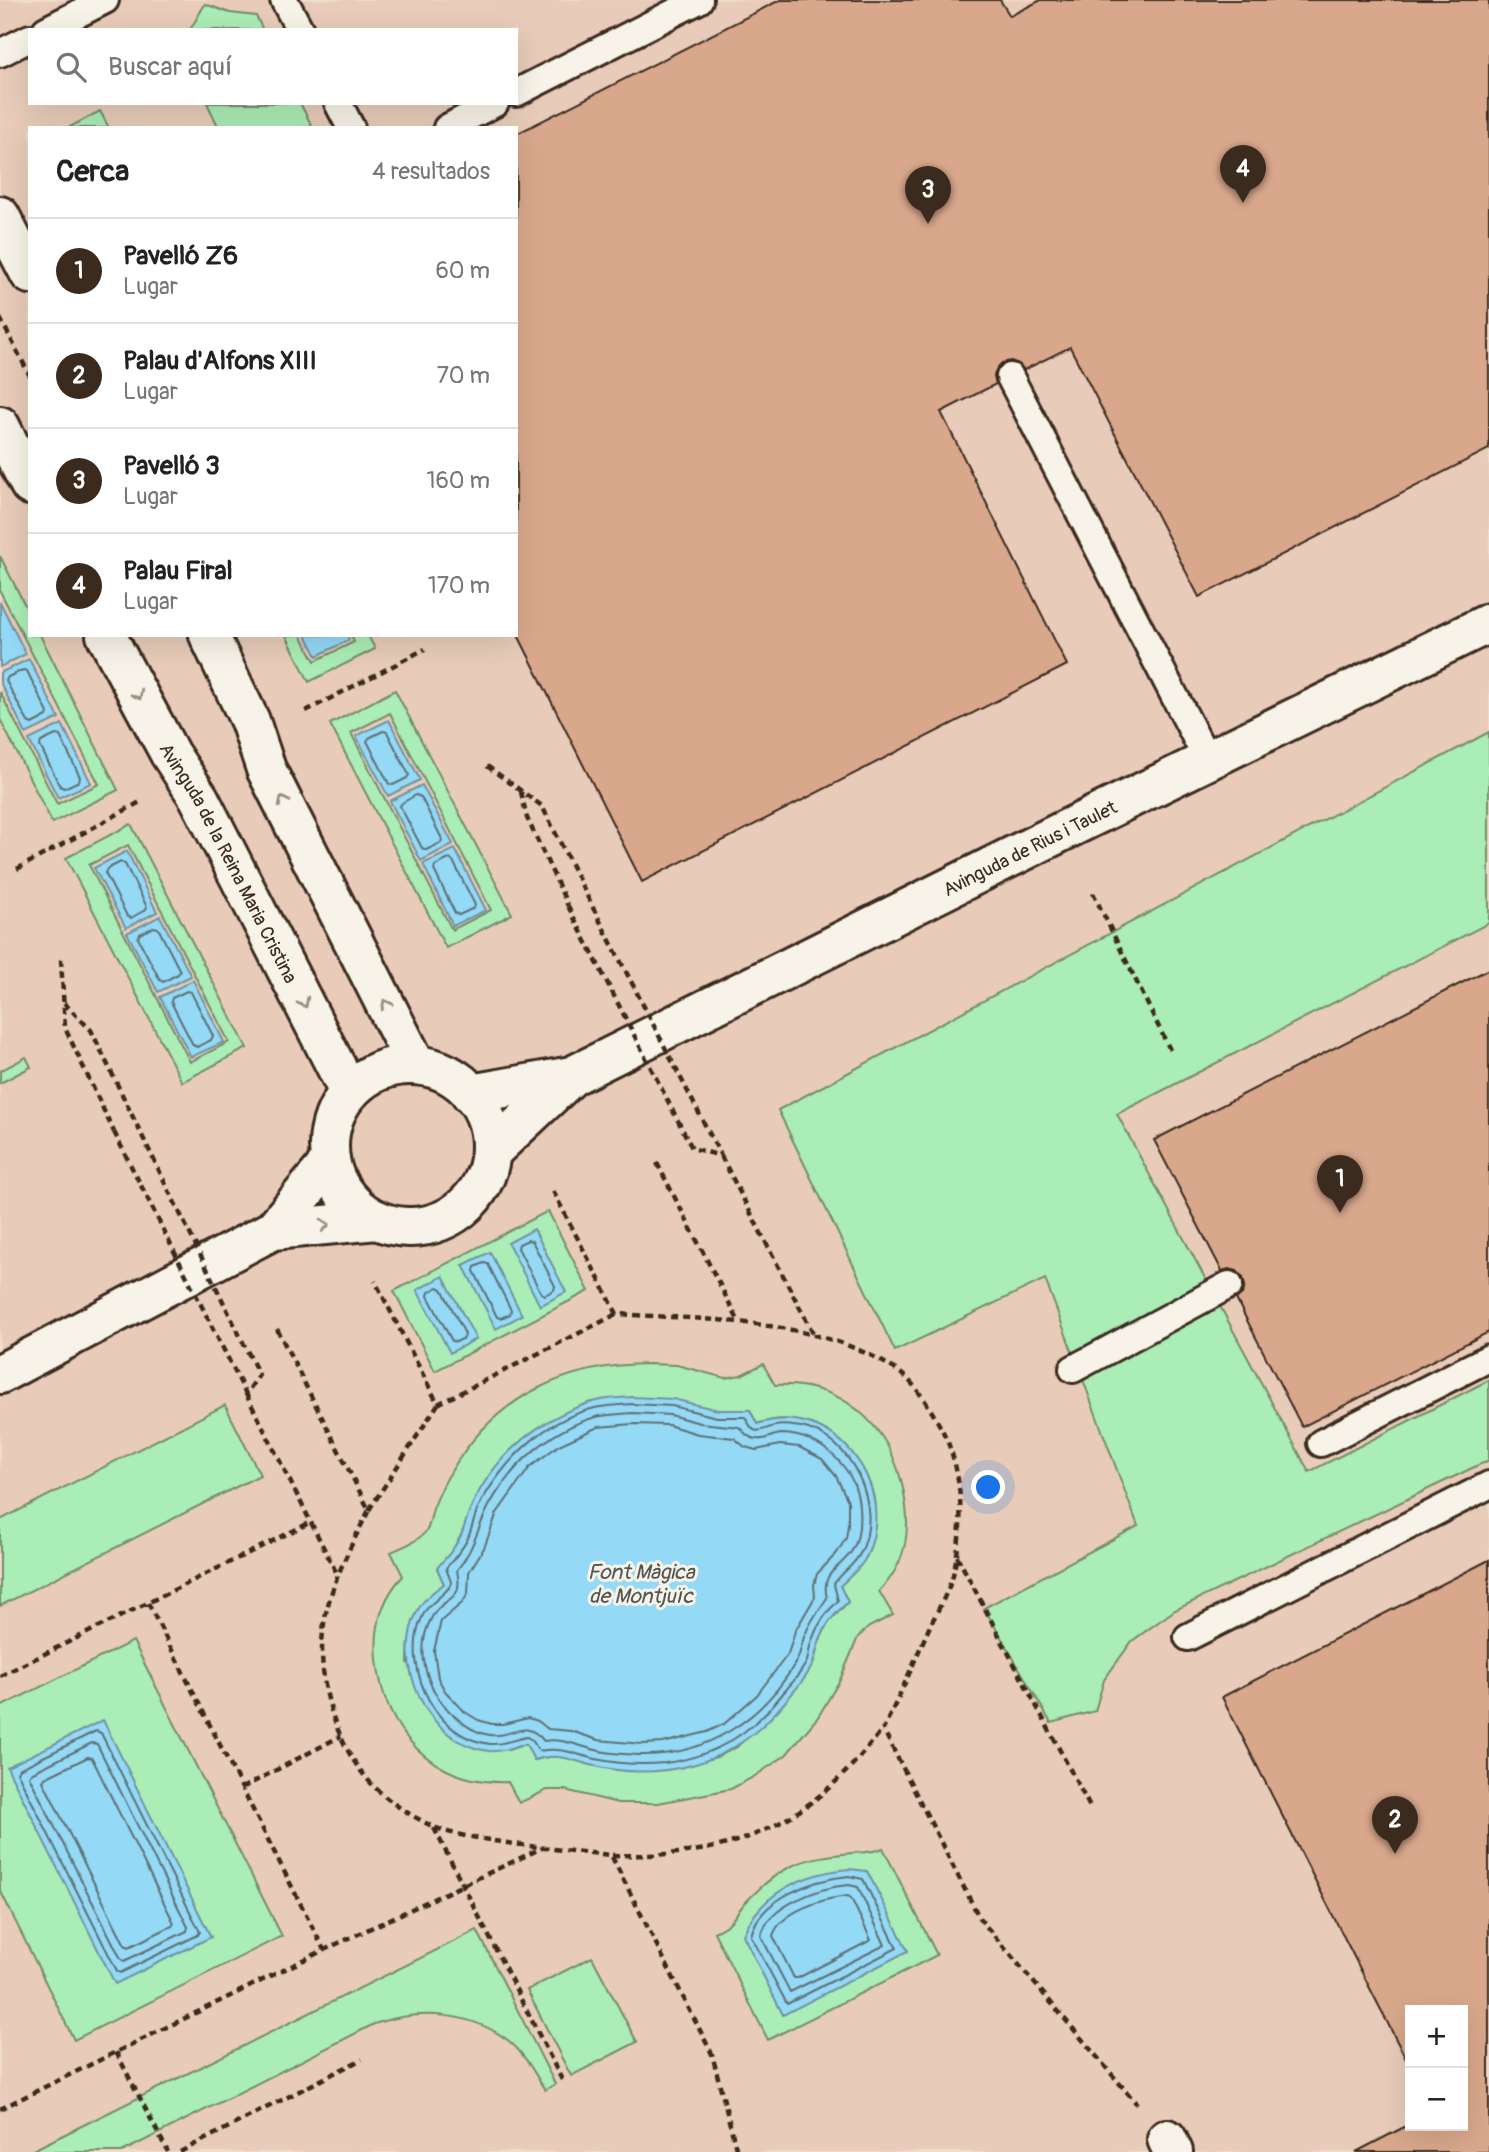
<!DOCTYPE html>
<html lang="es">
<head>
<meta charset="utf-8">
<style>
  :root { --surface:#fff; --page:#f6f6f6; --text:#222; --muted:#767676; --line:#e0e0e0; --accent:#3b2a1e }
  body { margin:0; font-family:Pangolin,sans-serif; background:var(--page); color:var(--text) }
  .controls { position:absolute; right:21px; bottom:21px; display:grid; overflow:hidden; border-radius:0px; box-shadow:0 7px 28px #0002 }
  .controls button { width:63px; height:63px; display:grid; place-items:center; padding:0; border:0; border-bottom:2px solid var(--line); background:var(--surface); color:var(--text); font:35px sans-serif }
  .you { position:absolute; left:989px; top:1488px; width:24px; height:24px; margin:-18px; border:5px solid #fff; border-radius:50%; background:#1a73e8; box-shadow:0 0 0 10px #1a73e833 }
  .badge { display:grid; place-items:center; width:46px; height:46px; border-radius:50%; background:var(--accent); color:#fff; font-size:23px; font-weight:700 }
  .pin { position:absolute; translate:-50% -58px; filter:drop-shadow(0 2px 4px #0008) }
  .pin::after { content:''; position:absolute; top:37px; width:24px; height:21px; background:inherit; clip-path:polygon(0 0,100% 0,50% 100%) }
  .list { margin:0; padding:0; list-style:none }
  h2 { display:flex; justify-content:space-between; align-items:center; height:91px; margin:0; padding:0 28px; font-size:30px }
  h2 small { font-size:23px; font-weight:400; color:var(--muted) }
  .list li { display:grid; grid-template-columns:46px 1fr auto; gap:21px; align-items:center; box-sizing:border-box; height:105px; padding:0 28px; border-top:2px solid var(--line) }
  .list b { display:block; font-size:26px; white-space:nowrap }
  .list p { margin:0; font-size:23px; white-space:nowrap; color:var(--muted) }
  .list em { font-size:23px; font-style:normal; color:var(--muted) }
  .icon { flex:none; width:38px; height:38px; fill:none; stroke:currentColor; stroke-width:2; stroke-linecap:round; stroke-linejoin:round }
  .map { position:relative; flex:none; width:1489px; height:2152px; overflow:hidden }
  .search { position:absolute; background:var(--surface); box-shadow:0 7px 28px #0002; left:28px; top:28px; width:490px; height:77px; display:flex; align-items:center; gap:18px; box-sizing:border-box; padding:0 24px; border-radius:0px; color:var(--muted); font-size:26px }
  .panel { position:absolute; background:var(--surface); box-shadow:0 7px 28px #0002; left:28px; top:126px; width:490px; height:511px; border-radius:0px }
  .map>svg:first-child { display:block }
  .built { fill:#e8ccb9; fill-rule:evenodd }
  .green { fill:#abedb6; stroke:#738c6a; stroke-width:2; fill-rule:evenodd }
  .water { fill:#94d9f6; stroke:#7093a0; stroke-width:2 }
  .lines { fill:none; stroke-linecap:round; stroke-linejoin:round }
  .shore { stroke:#5f7074; stroke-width:2 }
  .building { fill:#d9a88c; stroke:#3b2a1e; stroke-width:2 }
  .lane-casing { stroke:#3b2a1e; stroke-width:32 }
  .street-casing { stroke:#3b2a1e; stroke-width:44 }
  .secondary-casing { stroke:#3b2a1e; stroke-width:44 }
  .path { stroke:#3b2a1e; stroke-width:4.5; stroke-dasharray:7 5; stroke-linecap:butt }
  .lane { stroke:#f7f3e8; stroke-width:26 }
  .street { stroke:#f7f3e8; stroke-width:38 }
  .secondary { stroke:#f7f3e8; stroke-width:38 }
  .path-bridge { stroke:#3b2a1e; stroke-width:4.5; stroke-dasharray:7 5; stroke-linecap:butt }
  .oneway { stroke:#998e83 }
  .labels { text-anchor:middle; stroke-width:6; stroke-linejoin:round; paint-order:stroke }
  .street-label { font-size:19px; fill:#3b2a1e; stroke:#f7f3e8 }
  .water-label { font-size:21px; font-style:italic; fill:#515654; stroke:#f7f3e8 }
</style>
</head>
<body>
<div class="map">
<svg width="1489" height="2152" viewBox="0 0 1489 2152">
  <rect width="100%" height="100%" fill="#eedccc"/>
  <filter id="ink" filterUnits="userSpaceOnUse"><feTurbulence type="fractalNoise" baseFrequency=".0143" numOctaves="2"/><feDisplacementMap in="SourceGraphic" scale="14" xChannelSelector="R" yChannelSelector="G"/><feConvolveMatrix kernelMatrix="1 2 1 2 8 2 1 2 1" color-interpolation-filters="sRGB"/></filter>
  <g filter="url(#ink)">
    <path class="built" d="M 0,0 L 1489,0 L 1489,2152 L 0,2152 ZM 30,30 L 516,30 L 516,103 L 30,103 ZM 30,128 L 516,128 L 516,635 L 30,635 ZM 1410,2010 L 1463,2010 L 1463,2126 L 1410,2126 Z"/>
    <path class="green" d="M 205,4 L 230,13 L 256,16 L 263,30 L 190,30 Z
      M 207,103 L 300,103 L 313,128 L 219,128 Z
      M 100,111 L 109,128 L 68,128 Z
      M 0,556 L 30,615 L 30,635 L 40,635 L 118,790 L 52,823 L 0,719 L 0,692 L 57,804 L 99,784 L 0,591 Z
      M 286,635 L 301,635 L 315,661 L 354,642 L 351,635 L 368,635 L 375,649 L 309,682 Z
      M 395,690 L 512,914 L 446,948 L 330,724 ZM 390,713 L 491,910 L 452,930 L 351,733 Z
      M 1489,732 L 1489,923 L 1117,1114 L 1309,1472 L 1489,1380 L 1489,1460 L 1175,1610 L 1132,1641 L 1104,1680 L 1095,1711 L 1051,1723 L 984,1608 L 1138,1526 L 1045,1279 L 895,1351 L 778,1110 Z
      M 131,824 L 247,1048 L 182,1082 L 66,858 ZM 128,845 L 229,1042 L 190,1062 L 89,865 Z
      M 26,1057 L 31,1067 L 0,1083 L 0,1071 Z
      M 548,1211 L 589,1291 L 435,1371 L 394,1291 Z
      M 650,1364 L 677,1365 L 725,1378 L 741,1375 L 763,1364 L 775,1385 C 852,1382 898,1435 906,1507 C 910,1539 902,1569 879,1591 L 893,1615 L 869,1627 L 858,1637 L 840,1680 L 818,1717 L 786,1755 L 755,1776 L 731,1789 L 658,1803 L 618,1803 L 565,1790 L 547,1790 L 519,1803 L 508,1782 C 433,1785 384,1731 377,1660 C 374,1628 381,1599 403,1576 L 391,1552 C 403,1547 419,1541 427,1530 C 430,1524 431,1515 433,1509 C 438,1496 444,1482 452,1470 C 496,1396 566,1364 650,1364 ZM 591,1402 L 733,1411 L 750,1410 L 757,1424 C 809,1406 860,1443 873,1494 C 876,1504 874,1516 873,1527 C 872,1536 872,1545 868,1553 C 863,1566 850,1576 840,1586 L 848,1602 L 828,1623 L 819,1642 L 813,1665 L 737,1747 L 717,1757 L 666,1770 L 642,1771 L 591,1765 L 566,1757 L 551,1756 L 535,1760 L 526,1744 L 508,1750 L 408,1663 C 408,1627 414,1605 444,1584 L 437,1568 C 447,1557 457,1546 462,1533 C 466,1523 469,1512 474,1502 C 500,1449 538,1423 591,1402 Z
      M 225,1405 L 260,1475 L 0,1606 L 0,1520 Z
      M 133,1641 L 282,1936 L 74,2040 L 0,1890 L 0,1707 Z
      M 883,1848 L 937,1955 L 768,2040 L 714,1932 C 734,1923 732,1918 745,1903 C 759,1888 774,1874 792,1866 C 811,1857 831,1855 852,1853 C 864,1852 872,1853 883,1848 Z
      M 477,1930 L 555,2084 L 545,2090 C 535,2074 524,2053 509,2041 C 470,2011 419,2009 374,2024 L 122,2152 L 29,2152 Z
      M 592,1957 L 637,2042 L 571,2076 L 527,1990 Z"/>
    <path class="water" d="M 0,602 L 26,654 L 0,667 Z
      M 306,635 L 347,635 L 349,640 L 317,656 Z
      M 29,659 L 59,718 L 26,734 L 0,682 L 0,673 Z
      M 389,720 L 420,780 L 388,796 L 356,736 Z
      M 62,724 L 91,783 L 58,798 L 29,740 Z
      M 422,785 L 453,844 L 421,861 L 390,801 Z
      M 455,849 L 486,910 L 453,926 L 423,864 Z
      M 127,851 L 157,912 L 126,928 L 94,868 Z
      M 160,916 L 191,976 L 158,992 L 127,933 Z
      M 193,980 L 224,1042 L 191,1057 L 160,997 Z
      M 534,1229 L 566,1292 L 540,1306 L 508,1243 Z
      M 490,1252 L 522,1315 L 496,1329 L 463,1265 Z
      M 443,1276 L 476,1339 L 450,1353 L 417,1290 Z
      M 632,1397 L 673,1399 L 718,1410 L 750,1410 L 757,1424 C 833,1399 898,1483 868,1553 C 863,1566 850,1576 840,1586 L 848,1602 C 835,1613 823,1628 818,1645 C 816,1651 815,1659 812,1666 C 807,1676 798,1687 790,1696 C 756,1738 721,1763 666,1770 C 642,1773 614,1771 591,1765 C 567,1759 560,1753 534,1760 L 526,1744 C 514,1748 502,1752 489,1751 C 427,1744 390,1663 418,1610 C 424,1598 434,1591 444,1584 L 437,1568 C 446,1558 456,1547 462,1533 C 466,1523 468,1512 473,1503 C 496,1455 539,1419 589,1403 C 603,1398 618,1398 632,1397 Z
      M 103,1720 L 211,1937 L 115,1984 L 7,1767 Z
      M 849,1869 L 867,1871 L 908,1951 L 783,2015 L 743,1935 C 761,1892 805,1873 849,1869 Z"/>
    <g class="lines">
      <path class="shore" d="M 23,670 L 27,671 L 48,713 L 47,716 L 32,724 L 28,722 L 6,681 L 8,677 Z
        M 383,731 L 387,732 L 409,775 L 407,778 L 393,785 L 389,784 L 367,741 L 369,738 Z
        M 56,735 L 60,736 L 80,777 L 79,781 L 64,788 L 60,786 L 40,746 L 41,742 Z
        M 416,795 L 421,797 L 442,839 L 441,843 L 426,850 L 422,848 L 400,806 L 402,803 Z
        M 449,859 L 453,861 L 475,905 L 474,908 L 459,915 L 455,913 L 434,870 L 435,866 Z
        M 121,862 L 125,864 L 147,907 L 145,910 L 131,918 L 127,916 L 105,873 L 107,869 Z
        M 154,927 L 158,928 L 180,971 L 178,974 L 163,982 L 160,980 L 138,938 L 140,934 Z
        M 187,991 L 191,992 L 213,1036 L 211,1040 L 197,1047 L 193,1045 L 171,1002 L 172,998 Z
        M 528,1240 L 532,1241 L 555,1286 L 554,1290 L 545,1295 L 541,1293 L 518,1248 L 519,1244 Z
        M 484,1263 L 488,1264 L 511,1310 L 510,1314 L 501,1318 L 497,1317 L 474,1271 L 475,1267 Z
        M 438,1287 L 442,1289 L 465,1334 L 464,1338 L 456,1342 L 452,1341 L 428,1296 L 429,1292 Z
        M 632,1404 L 672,1406 L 717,1417 L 745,1417 C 748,1421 750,1428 754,1430 C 760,1433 768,1427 775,1426 C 783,1424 793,1426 801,1427 C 852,1437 884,1506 861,1552 C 855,1565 842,1572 834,1584 L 838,1601 C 827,1611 817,1626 812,1640 C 809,1647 809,1655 807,1661 C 802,1672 792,1683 785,1691 C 752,1732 718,1756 665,1763 C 643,1765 618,1764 596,1759 C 573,1754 563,1747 539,1751 L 532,1740 L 527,1737 C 514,1739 503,1745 490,1744 C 436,1738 405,1673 419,1625 C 421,1620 423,1614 426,1610 C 431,1602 451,1590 451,1583 C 451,1579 447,1573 446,1568 C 454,1559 463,1549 468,1538 C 473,1526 475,1513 481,1502 C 506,1459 544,1420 595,1408 C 607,1405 620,1405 632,1404 Z
        M 633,1413 L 670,1415 L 700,1423 L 739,1427 C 744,1432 748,1438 756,1439 C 765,1441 773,1434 782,1434 C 821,1435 856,1468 859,1506 C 860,1520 860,1537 853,1549 C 841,1570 820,1570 827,1598 C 819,1610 810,1621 805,1635 C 801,1643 801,1653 797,1660 C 765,1718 706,1757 639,1755 C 625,1754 610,1754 596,1750 C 578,1746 563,1738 544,1741 C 523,1717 515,1738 490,1735 C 474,1733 460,1722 449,1711 C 426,1687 414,1649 432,1617 C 445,1593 464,1605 457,1570 C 473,1551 477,1530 488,1508 C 510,1466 549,1430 596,1417 C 607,1414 621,1414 633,1413 Z
        M 633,1424 L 668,1425 L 698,1434 L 734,1438 L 745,1447 L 756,1450 L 780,1445 L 799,1447 L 822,1459 L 836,1476 L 848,1501 L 848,1525 L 846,1538 L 837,1553 L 817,1574 L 814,1585 L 815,1597 L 795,1631 L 788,1654 L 757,1695 L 724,1724 L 707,1732 L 663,1743 L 642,1744 L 598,1740 L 571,1731 L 548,1729 L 538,1721 L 528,1718 L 503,1724 L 492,1724 L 478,1720 L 465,1712 L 445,1691 L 438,1678 L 434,1651 L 441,1621 L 462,1603 L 468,1594 L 469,1572 L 484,1548 L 497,1513 L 530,1467 L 559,1445 L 598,1427 Z
        M 96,1731 L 101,1733 L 200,1932 L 198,1935 L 120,1973 L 117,1971 L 17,1772 L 19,1769 Z
        M 92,1743 L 97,1744 L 188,1927 L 187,1931 L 124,1961 L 121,1959 L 29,1776 L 31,1773 Z
        M 88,1757 L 92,1758 L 174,1923 L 172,1926 L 129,1947 L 125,1945 L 43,1781 L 45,1778 Z
        M 849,1876 L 863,1879 L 897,1948 L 787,2004 L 751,1936 C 759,1898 815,1879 849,1876 Z
        M 849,1885 L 858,1887 L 885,1945 L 790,1992 L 761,1936 C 768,1905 821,1887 849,1885 Z
        M 848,1896 L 851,1898 L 871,1940 L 798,1978 L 794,1978 L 773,1936 C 780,1911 825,1898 848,1896 Z"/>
    </g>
    <path class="building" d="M 780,0 L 1000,0 L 1010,16 L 1041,0 L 1489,0 L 1489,449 L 1199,597 L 1070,347 L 1024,370 L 1019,364 L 1011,361 L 1002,363 L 997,368 L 994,376 L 996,384 L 941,412 L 1067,665 L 642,882 L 516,631 L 516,134 Z
      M 1489,969 L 1489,1332 L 1302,1427 L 1236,1299 L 1243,1293 L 1245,1286 L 1243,1278 L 1237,1271 L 1229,1269 L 1222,1271 L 1154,1140 Z
      M 1489,1560 L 1489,2152 L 1356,2152 L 1410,2124 L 1463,2126 L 1463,2010 L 1410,2010 L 1410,2067 L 1222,1697 Z"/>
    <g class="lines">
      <g class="lane-casing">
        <path id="lane" d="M 284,0 L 300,30
          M 46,30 L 105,0
          M 0,53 L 30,38
          M 516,93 L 699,0
          M 338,103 L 351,128
          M 447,128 L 495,103
          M 1010,377 L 1207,759
          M 1073,1369 L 1229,1285
          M 1321,1443 L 1489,1358
          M 1188,1637 L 1489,1485"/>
      </g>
      <g class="street-casing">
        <path id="street" d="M 1167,2139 L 1173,2152"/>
      </g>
      <g class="secondary-casing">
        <g id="secondary">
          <path d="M 0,216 L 30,274"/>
          <path d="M 0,426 L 30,485"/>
          <path id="s1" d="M 106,635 L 170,754 L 199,798 L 349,1092"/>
          <path d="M 209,635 L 250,721 L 266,769 L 416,1065"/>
          <circle cx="410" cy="1146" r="81"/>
          <path id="s2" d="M 471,1094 L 572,1076 L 1065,830 L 1489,623"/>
          <path d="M 491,1152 L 572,1076"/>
          <path d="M 273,1230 L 330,1162"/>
          <path d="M 0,1374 L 273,1230 L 377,1220"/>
        </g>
      </g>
      <path class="path" d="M 0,318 L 30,376
        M 306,711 L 425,649
        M 487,766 L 542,806 L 587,896
        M 521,792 L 527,818 L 568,906
        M 17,869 L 142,801
        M 1093,893 L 1172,1054
        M 61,959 L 65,1028 L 114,1132
        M 64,1003 L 91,1030 L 131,1113
        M 721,1156 L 814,1335
        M 657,1163 L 739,1322
        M 553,1191 L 617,1314 C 708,1320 826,1318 903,1375 C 916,1385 932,1411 940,1426 C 965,1471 964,1525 953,1575 C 948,1593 937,1611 929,1628 C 914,1662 900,1696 883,1729 L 980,1919 L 1137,2104
        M 277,1329 L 369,1510 C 352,1544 334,1577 326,1613 C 314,1667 330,1732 364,1775 C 381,1797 407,1814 432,1826 C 451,1835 474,1837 494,1841 C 533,1847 571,1851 611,1855 L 712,2054 L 737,2152
        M 246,1394 L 337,1574
        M 438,1404 L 617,1314
        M 369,1510 L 438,1404 L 375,1281
        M 957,1556 L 1091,1809
        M 148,1603 L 324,1950
        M 0,1676 L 311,1522
        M 242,1788 L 341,1736
        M 434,1828 L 562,2080
        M 612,1855 C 735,1859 809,1826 884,1727
        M 116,2052 L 168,2152
        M 0,2109 L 324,1950 L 542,1848
        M 180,2152 L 362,2059"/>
      <use href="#lane" class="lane"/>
      <use href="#street" class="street"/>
      <use href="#secondary" class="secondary"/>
      <path class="path-bridge" d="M 587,896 L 721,1156
        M 568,906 L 692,1148 L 721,1156
        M 114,1132 L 246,1394 L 259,1375 L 131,1113"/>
    </g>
    <defs><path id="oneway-chevron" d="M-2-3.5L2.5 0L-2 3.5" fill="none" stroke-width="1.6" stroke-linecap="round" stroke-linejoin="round" transform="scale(1.75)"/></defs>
    <g class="oneway">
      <use href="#oneway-chevron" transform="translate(138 695) rotate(62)"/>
      <use href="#oneway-chevron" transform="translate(283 801) rotate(-117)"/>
      <use href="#oneway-chevron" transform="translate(304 1003) rotate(63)"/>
      <use href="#oneway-chevron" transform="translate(386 1004) rotate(-117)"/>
      <use href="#oneway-chevron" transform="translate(325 1225) rotate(-6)"/>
    </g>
  </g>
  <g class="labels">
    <g class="street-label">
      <text dy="7" stroke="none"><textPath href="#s2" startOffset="614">Avinguda de Rius i Taulet</textPath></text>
      <text dy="7" stroke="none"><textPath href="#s1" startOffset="259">Avinguda de la Reina Maria Cristina</textPath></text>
    </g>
    <g class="water-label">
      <text x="641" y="1579">Font Màgica<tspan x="641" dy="24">de Montjuïc</tspan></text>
    </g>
  </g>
</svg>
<div class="controls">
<button>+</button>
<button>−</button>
</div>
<div class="you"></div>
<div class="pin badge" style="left:1340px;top:1213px">1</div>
<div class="pin badge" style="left:1395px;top:1854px">2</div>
<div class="pin badge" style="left:928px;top:224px">3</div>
<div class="pin badge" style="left:1243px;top:203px">4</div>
<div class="search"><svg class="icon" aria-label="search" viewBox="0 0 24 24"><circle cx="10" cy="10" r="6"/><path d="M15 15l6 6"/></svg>Buscar aquí</div>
<section class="panel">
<h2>Cerca<small>4 resultados</small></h2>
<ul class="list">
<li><span class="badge">1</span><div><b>Pavelló Z6</b><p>Lugar</p></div><em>60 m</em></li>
<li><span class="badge">2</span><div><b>Palau d'Alfons XIII</b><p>Lugar</p></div><em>70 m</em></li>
<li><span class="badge">3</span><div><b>Pavelló 3</b><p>Lugar</p></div><em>160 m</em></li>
<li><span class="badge">4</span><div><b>Palau Firal</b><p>Lugar</p></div><em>170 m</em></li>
</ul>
</section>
</div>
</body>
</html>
